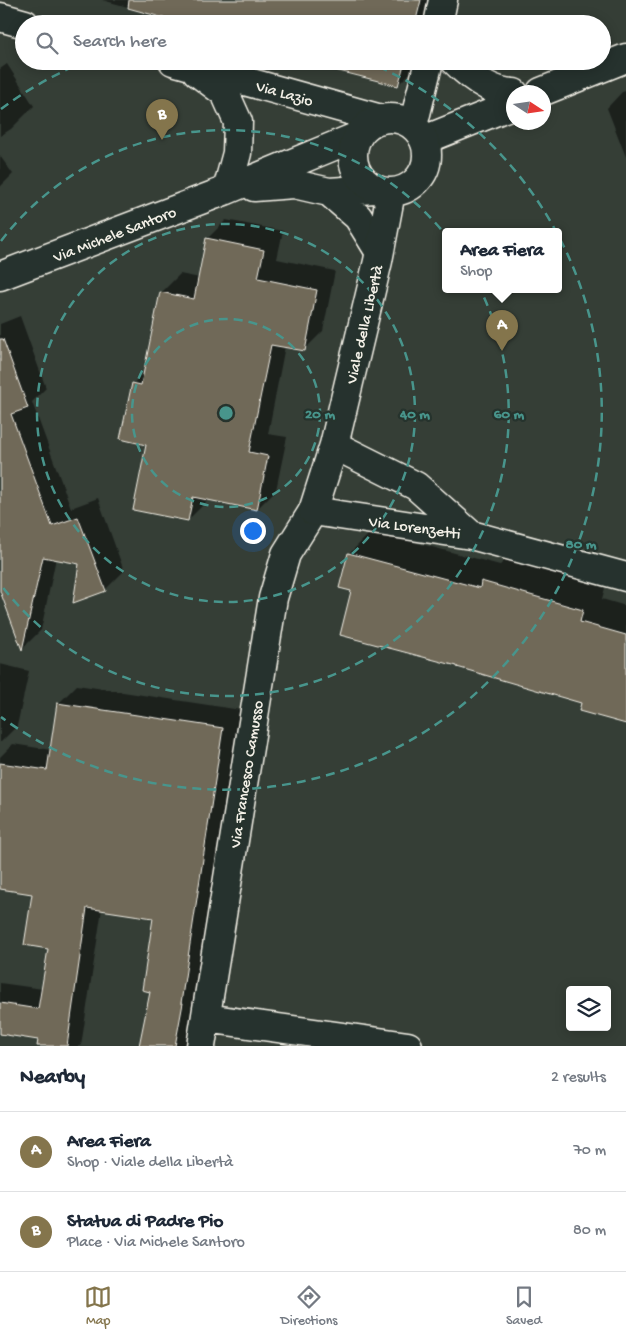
<!DOCTYPE html>
<html lang="en">
<head>
<meta charset="utf-8">
<style>
  :root { --surface:#fff; --page:#f2f2f3; --text:#1f2937; --muted:#747a83; --line:#e0e1e3; --accent:#84754c }
  body { margin:0; font-family:"Gochi Hand",sans-serif; background:var(--page); color:var(--text) }
  .controls { position:absolute; right:15px; bottom:15px; display:grid; overflow:hidden; border-radius:5px; box-shadow:0 2px 12px #0003 }
  .controls button { width:45px; height:45px; display:grid; place-items:center; padding:0; border:0; border-bottom:1px solid var(--line); background:var(--surface); color:var(--text); font:25px sans-serif }
  .compass { position:absolute; left:506px; top:85px; width:45px; height:45px; border-radius:50%; background:var(--surface); box-shadow:0 2px 12px #0003; rotate:102deg }
  .you { position:absolute; left:252px; top:530px; width:18px; height:18px; margin:-12px; border:4px solid #fff; border-radius:50%; background:#1a73e8; box-shadow:0 0 0 8px #1a73e833 }
  .badge { display:grid; place-items:center; width:32px; height:32px; border-radius:50%; background:var(--accent); color:#fff; font-size:16px; font-weight:700 }
  .pin { position:absolute; translate:-50% -41px; filter:drop-shadow(0 1px 2px #0008) }
  .pin::after { content:''; position:absolute; top:26px; width:18px; height:15px; background:inherit; clip-path:polygon(0 0,100% 0,50% 100%) }
  .popup { position:absolute; left:442px; top:228px; width:120px; height:65px; box-sizing:border-box; display:grid; place-content:center; border-radius:5px; background:var(--surface); filter:drop-shadow(0 1px 4px #0005); font-size:16px; white-space:nowrap; color:var(--muted) }
  .popup b { font-size:19px; color:var(--text) }
  .popup::after { content:''; position:absolute; left:50%; top:100%; margin-left:-10px; border:10px solid transparent; border-top-color:var(--surface) }
  .list { margin:0; padding:0; list-style:none }
  h2 { display:flex; justify-content:space-between; align-items:center; height:65px; margin:0; padding:0 20px; font-size:21px }
  h2 small { font-size:16px; font-weight:400; color:var(--muted) }
  .list li { display:grid; grid-template-columns:32px 1fr auto; gap:15px; align-items:center; box-sizing:border-box; height:80px; padding:0 20px; border-top:1px solid var(--line) }
  .list b { display:block; font-size:19px; white-space:nowrap }
  .list p { margin:0; font-size:16px; white-space:nowrap; color:var(--muted) }
  .list em { font-size:16px; font-style:normal; color:var(--muted) }
  .icon { flex:none; width:28px; height:28px; fill:none; stroke:currentColor; stroke-width:2; stroke-linecap:round; stroke-linejoin:round }
  .map { position:relative; flex:none; width:626px; height:1046px; overflow:hidden }
  .search { position:absolute; background:var(--surface); box-shadow:0 2px 12px #0003; left:15px; right:15px; top:15px; height:55px; display:flex; align-items:center; gap:12px; box-sizing:border-box; padding:0 18px; border-radius:28px; color:var(--muted); font-size:19px }
  .sheet { height:225px; background:var(--surface) }
  nav { display:flex; justify-content:space-around; align-items:center; box-sizing:border-box; height:70px; border-top:1px solid var(--line); background:var(--surface); font-size:14px; color:var(--muted) }
  nav a { display:grid; justify-items:center; gap:2px }
  nav .on { color:var(--accent) }
  .map>svg:first-child { display:block }
  .shadow { fill:#0007 }
  .building { fill:#706958; stroke:#f4f1e8 }
  .lines { fill:none; stroke-linecap:round; stroke-linejoin:round }
  .street-casing { stroke:#f4f1e8; stroke-width:31 }
  .secondary-casing { stroke:#f4f1e8; stroke-width:31 }
  .street { stroke:#26332d; stroke-width:28 }
  .secondary { stroke:#26332d; stroke-width:28 }
  .ring { fill:none; stroke:#48958c; stroke-width:2.5; stroke-dasharray:9 6 }
  .labels { text-anchor:middle; stroke-width:4.5; stroke-linejoin:round; paint-order:stroke }
  .street-label { font-size:16px; fill:#f4f1e8; stroke:#26332d }
  .centre { fill:#48958c; stroke:#26332d; stroke-width:2.5 }
  .ring-label { font-size:15px; text-anchor:middle; font-weight:bold; fill:#48958c; stroke:#26332d; stroke-width:4.5; stroke-linejoin:round; paint-order:stroke }
</style>
</head>
<body>
<div class="map">
<svg width="626" height="1046" viewBox="0 0 626 1046">
  <rect width="100%" height="100%" fill="#353e36"/>
  <filter id="ink" filterUnits="userSpaceOnUse"><feTurbulence type="fractalNoise" baseFrequency=".02" numOctaves="2"/><feDisplacementMap in="SourceGraphic" scale="10" xChannelSelector="R" yChannelSelector="G"/><feConvolveMatrix kernelMatrix="1 2 1 2 8 2 1 2 1" color-interpolation-filters="sRGB"/></filter>
  <g filter="url(#ink)">
    <path class="shadow" d="M 102,0 L 433,0 L 426,24 L 191,24 Z
      M 325,61 L 417,61 L 415,68 L 398,85 Z
      M 7,64 L 34,106 L 11,129 L 0,136 L 0,69 Z
      M 626,91 L 626,157 L 607,108 L 622,92 Z
      M 0,156 L 13,174 L 0,187 Z
      M 226,220 L 283,231 L 277,259 L 335,271 L 323,331 L 304,350 L 285,346 L 268,434 L 287,437 L 276,490 L 257,509 L 207,499 L 207,501 L 188,520 L 147,444 L 133,384 L 145,371 L 161,293 L 180,274 L 200,278 L 207,239 Z
      M 20,316 L 46,388 L 32,402 L 71,508 L 98,498 L 124,571 L 105,590 L 80,563 L 56,558 L 41,630 L 23,648 L 0,587 L 0,324 Z
      M 372,531 L 500,565 L 506,559 L 605,588 L 602,599 L 626,606 L 626,722 L 353,590 L 349,554 Z
      M 0,664 L 29,671 L 17,726 L 1,742 L 0,742 Z
      M 77,685 L 241,710 L 189,1046 L 141,1046 L 152,991 L 155,917 L 102,909 L 81,1046 L 38,1046 L 39,1039 L 0,1033 L 0,983 L 43,989 L 49,948 L 34,893 L 0,888 L 0,757 L 13,744 L 51,750 L 58,704 Z"/>
    <path class="building" d="M 129,0 L 421,0 L 415,24 L 186,24 L 128,8 Z
      M 324,61 L 405,61 L 398,86 L 323,67 Z
      M 206,238 L 264,250 L 258,278 L 317,290 L 305,351 L 271,345 L 249,452 L 268,456 L 257,510 L 193,497 L 188,521 L 133,510 L 146,445 L 120,439 L 132,383 L 141,385 L 160,292 L 194,299 Z
      M 0,339 L 3,339 L 28,408 L 11,414 L 52,526 L 78,517 L 106,591 L 73,603 L 79,564 L 43,557 L 22,650 L 0,591 Z
      M 348,553 L 480,588 L 481,581 L 583,610 L 580,622 L 626,635 L 626,724 L 579,711 L 581,703 L 457,667 L 457,666 L 340,635 L 351,591 L 339,588 Z
      M 57,703 L 223,728 L 181,1003 L 183,1003 L 175,1046 L 139,1046 L 150,992 L 142,990 L 153,918 L 87,908 L 67,1046 L 37,1046 L 38,1040 L 0,1034 L 0,1003 L 38,1009 L 48,949 L 24,945 L 32,894 L 0,889 L 0,763 L 47,770 Z"/>
    <g class="lines">
      <g class="street-casing">
        <path id="street" d="M 0,17 L 25,24
          M 173,61 L 381,119
          M 455,61 C 470,76 492,93 514,93
          M 197,72 L 225,93 L 238,122 L 237,153 L 227,190
          M 541,92 L 626,58
          M 424,140 L 514,104
          M 254,187 L 294,184 L 329,192 L 375,189
          M 329,192 L 358,217 L 379,251
          M 0,276 L 227,190 L 358,136
          M 206,1018 L 408,1046
          M 201,1046 L 273,598 L 286,554 L 313,511"/>
      </g>
      <g class="secondary-casing">
        <path id="secondary" d="M 438,24 L 443,0
          M353 155a37 37 0 1 1 74 0a37 37 0 1 1-74 0Z
          M 413,126 L 429,61
          M 391,192 L 378,261 L 334,445 L 313,511 L 471,535 L 626,577
          M 334,445 L 416,486 L 471,535"/>
      </g>
      <use href="#street" class="street"/>
      <use href="#secondary" class="secondary"/>
    </g>
  </g>
  <g class="ring">
    <circle cx="226" cy="413" r="94"/>
    <circle cx="226" cy="413" r="189"/>
    <path d="M1 241A283 283 0 1 1 1 585"/>
    <path d="M1 109A378 378 0 0 1 87 61M365 61A378 378 0 1 1 1 717"/>
  </g>
  <g class="labels">
    <g class="street-label">
      <text transform="translate(285 92) rotate(16)" y="6">Via Lazio</text>
      <text transform="translate(114 233) rotate(-21)" y="6">Via Michele Santoro</text>
      <text transform="translate(363 324) rotate(-77)" y="6">Viale della Libertà</text>
      <text transform="translate(415 526) rotate(8)" y="6">Via Lorenzetti</text>
      <text transform="translate(245 774) rotate(-81)" y="6">Via Francesco Camusso</text>
    </g>
  </g>
  <circle cx="226" cy="413" r="8" class="centre"/>
  <g class="ring-label">
    <text x="320" y="418">20 m</text>
    <text x="415" y="418">40 m</text>
    <text x="509" y="418">60 m</text>
    <text x="581" y="548">80 m</text>
  </g>
</svg>
<div class="controls">
<button><svg class="icon" aria-label="layers" viewBox="0 0 24 24"><path d="M12 4l9 5-9 5-9-5zM3 14l9 5 9-5"/></svg></button>
</div>
<svg class="compass" viewBox="-18 -18 36 36"><path d="M0-13l5 13h-10z" fill="#e53935"/><path d="M0 13l5-13h-10z" fill="#747a83"/></svg>
<div class="you"></div>
<div class="pin badge" style="left:502px;top:351px">A</div>
<div class="popup"><b>Area Fiera</b>Shop</div>
<div class="pin badge" style="left:162px;top:140px">B</div>
<div class="search"><svg class="icon" aria-label="search" viewBox="0 0 24 24"><circle cx="10" cy="10" r="6"/><path d="M15 15l6 6"/></svg>Search here</div>
</div>
<section class="sheet">
<h2>Nearby<small>2 results</small></h2>
<ul class="list">
<li><span class="badge">A</span><div><b>Area Fiera</b><p>Shop · Viale della Libertà</p></div><em>70 m</em></li>
<li><span class="badge">B</span><div><b>Statua di Padre Pio</b><p>Place · Via Michele Santoro</p></div><em>80 m</em></li>
</ul>
</section>
<nav>
<a class="on"><svg class="icon" aria-label="map" viewBox="0 0 24 24"><path d="M3 6l6-2 6 2 6-2v14l-6 2-6-2-6 2zM9 4v14M15 6v14"/></svg>Map</a>
<a><svg class="icon" aria-label="directions" viewBox="0 0 24 24"><path d="M12 3l9 9-9 9-9-9zM9 14v-3h6M13 9l2 2-2 2"/></svg>Directions</a>
<a><svg class="icon" aria-label="saved" viewBox="0 0 24 24"><path d="M7 4h10v16l-5-4-5 4z"/></svg>Saved</a>
</nav>
</body>
</html>
